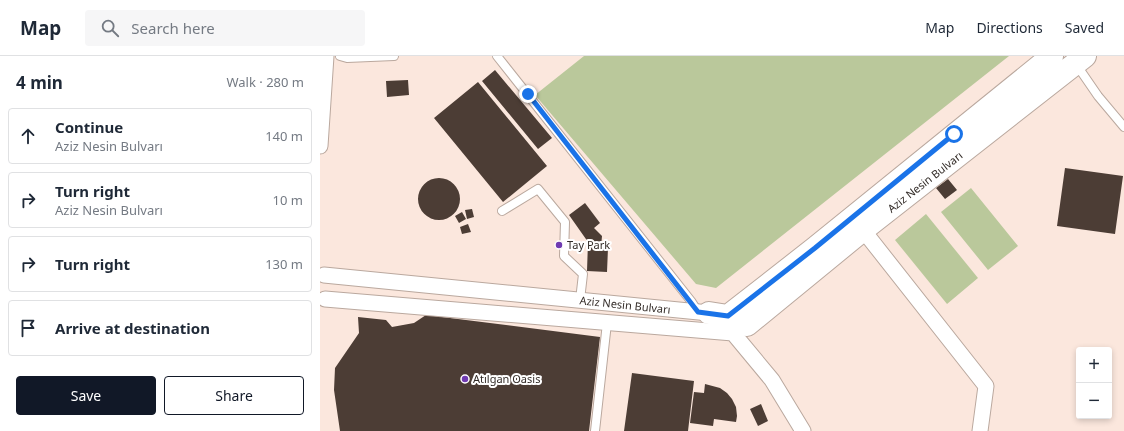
<!DOCTYPE html>
<html lang="en">
<head>
<meta charset="utf-8">
<style>
  :root { --surface:#fff; --page:#f6f6f7; --text:#1f2937; --muted:#747a83; --line:#e0e1e3; --accent:#111827 }
  body { margin:0; font-family:"Noto Sans",sans-serif; background:var(--page); color:var(--text) }
  .controls { position:absolute; right:12px; bottom:12px; display:grid; overflow:hidden; border-radius:4px; box-shadow:0 2px 6px #0003 }
  .controls button { width:36px; height:36px; display:grid; place-items:center; padding:0; border:0; border-bottom:1px solid var(--line); background:var(--surface); color:var(--text); font:20px sans-serif }
  .stop { position:absolute; width:12px; height:12px; margin:-9px; border:3px solid #1a73e8; border-radius:50%; background:#fff }
  .stop.end { background:#1a73e8; border-color:#fff; box-shadow:0 1px 4px #0008 }
  .list { margin:0; padding:0; list-style:none }
  h2 { display:flex; justify-content:space-between; align-items:center; height:52px; margin:0; padding:0 16px; font-size:17px }
  h2 small { font-size:13px; font-weight:400; color:var(--muted) }
  .list li { display:grid; grid-template-columns:26px 1fr auto; gap:12px; align-items:center; box-sizing:border-box; height:56px; margin:0 8px 8px; padding:0 8px; border:1px solid var(--line); border-radius:4px }
  .list b { display:block; font-size:15px; white-space:nowrap }
  .list p { margin:0; font-size:13px; white-space:nowrap; color:var(--muted) }
  .list em { font-size:13px; font-style:normal; color:var(--muted) }
  .actions { display:flex; gap:8px; padding:12px 16px }
  .actions a { flex:1; padding:9px 0; border:1px solid var(--accent); border-radius:4px; text-align:center; font-size:14px; color:var(--accent) }
  .actions .main { background:var(--accent); color:#fff }
  .icon { flex:none; width:22px; height:22px; fill:none; stroke:currentColor; stroke-width:2; stroke-linecap:round; stroke-linejoin:round }
  .map { position:relative; flex:none; width:804px; height:375px; overflow:hidden }
  header { display:flex; align-items:center; gap:24px; box-sizing:border-box; height:56px; padding:0 20px; background:var(--surface); border-bottom:1px solid var(--line) }
  header strong { font-size:19px }
  nav { display:flex; gap:22px; margin-inline-start:auto; font-size:14px }
  .search { width:280px; height:36px; background:var(--page); display:flex; align-items:center; gap:10px; box-sizing:border-box; padding:0 14px; border-radius:4px; color:var(--muted); font-size:15px }
  main { display:flex }
  aside { flex:1; background:var(--surface) }
  .map>svg:first-child { display:block }
  .green { fill:#bac89b }
  .building { fill:#4c3d35 }
  .lines { fill:none; stroke-linecap:round; stroke-linejoin:round }
  .lane-casing { stroke:#baa89e; stroke-width:10 }
  .street-casing { stroke:#baa89e; stroke-width:17 }
  .secondary-casing { stroke:#baa89e; stroke-width:24 }
  .lane { stroke:#fff; stroke-width:8 }
  .street { stroke:#fff; stroke-width:15 }
  .secondary { stroke:#fff; stroke-width:22 }
  .route { stroke:#1a73e8; stroke-width:5 }
  .poi-dot { fill:#6f3ab1; stroke:#fff; stroke-width:1.5 }
  .labels { text-anchor:middle; stroke-width:4; stroke-linejoin:round; paint-order:stroke }
  .street-label { font-size:11px; fill:#332c28; stroke:#fff }
  .poi-label { font-size:11px; fill:#332c28; stroke:#fff; text-anchor:start }
</style>
</head>
<body>
<header>
<strong>Map</strong>
<div class="search"><svg class="icon" aria-label="search" viewBox="0 0 24 24"><circle cx="10" cy="10" r="6"/><path d="M15 15l6 6"/></svg>Search here</div>
<nav><a>Map</a><a>Directions</a><a>Saved</a></nav>
</header>
<main>
<aside>
<h2>4 min<small>Walk · 280 m</small></h2>
<ul class="list">
<li><svg class="icon" aria-label="ahead" viewBox="0 0 24 24"><path d="M12 20V5M6 11l6-6 6 6"/></svg><div><b>Continue</b><p>Aziz Nesin Bulvarı</p></div><em>140 m</em></li>
<li><svg class="icon" aria-label="right" viewBox="0 0 24 24"><path d="M7 20v-9h11M14 6l5 5-5 5"/></svg><div><b>Turn right</b><p>Aziz Nesin Bulvarı</p></div><em>10 m</em></li>
<li><svg class="icon" aria-label="right" viewBox="0 0 24 24"><path d="M7 20v-9h11M14 6l5 5-5 5"/></svg><div><b>Turn right</b></div><em>130 m</em></li>
<li><svg class="icon" aria-label="arrive" viewBox="0 0 24 24"><path d="M6 21V4h12l-3 4 3 4H6"/></svg><div><b>Arrive at destination</b></div></li>
</ul>
<div class="actions"><a class="main">Save</a><a>Share</a></div>
</aside>
<div class="map">
<svg width="804" height="375" viewBox="0 0 804 375">
  <rect width="100%" height="100%" fill="#fbe7dd"/>
  <path class="green" d="M 264,0 L 689,0 L 396,232 L 376,228 L 215,39 Z
    M 651,132 L 698,190 L 668,214 L 621,156 Z
    M 606,158 L 658,222 L 627,248 L 575,184 Z"/>
  <path class="building" d="M 175,14 L 232,82 L 218,93 L 162,25 Z
    M 88,24 L 89,39 L 67,41 L 66,25 Z
    M 158,26 L 227,110 L 183,146 L 114,62 Z
    M 745,112 L 803,120 L 795,178 L 737,170 Z
    M98 143a21 21 0 1 1 42 0a21 21 0 1 1-42 0Z
    M 628,123 L 637,134 L 625,143 L 616,132 Z
    M 265,147 L 280,167 L 274,172 L 282,180 L 281,191 L 288,192 L 287,216 L 267,215 L 268,186 L 249,159 Z
    M 152,153 L 154,161 L 147,163 L 145,154 Z
    M 142,156 L 146,163 L 139,167 L 135,160 Z
    M 148,168 L 151,176 L 142,178 L 140,171 Z
    M 106,259 L 280,281 L 269,375 L 20,375 L 14,334 L 15,312 L 39,277 L 38,261 L 66,264 L 72,271 L 94,267 Z
    M 312,317 L 374,325 L 368,375 L 304,375 Z
    M 385,328 L 400,332 L 407,337 L 412,343 L 416,351 L 417,360 L 416,366 L 394,363 L 393,370 L 370,367 L 374,336 L 384,337 Z
    M 441,348 L 448,365 L 438,370 L 430,353 Z"/>
  <g class="lines">
    <g class="lane-casing">
      <path id="lane" d="M 20,0 L 27,2 L 74,0
        M 177,0 L 371,245 L 378,256
        M 756,8 L 778,40 L 804,71
        M 182,155 L 218,133 L 245,166 L 244,200 L 263,218 L 260,244
        M 275,375 L 287,267"/>
    </g>
    <g class="street-casing">
      <path id="street" d="M 0,90 L 6,0
        M 543,174 L 666,330 L 660,375
        M 4,219 L 389,257
        M 5,243 L 413,277 L 408,260
        M 422,272 L 413,277 L 452,324 L 483,375"/>
    </g>
    <g class="secondary-casing">
      <path id="secondary" d="M 389,257 L 408,260 L 495,192 L 732,0
        M 427,269 L 543,174 L 765,0"/>
    </g>
    <use href="#lane" class="lane"/>
    <use href="#street" class="street"/>
    <use href="#secondary" class="secondary"/>
  </g>
  <g class="lines">
    <path class="route" d="M 208,38 L 378,256 L 408,260 L 495,192 L 634,78"/>
  </g>
  <g class="poi-dot">
    <circle cx="239" cy="189" r="4"/>
    <circle cx="145" cy="323" r="4"/>
  </g>
  <g class="labels">
    <g class="street-label">
      <text transform="translate(605 126) rotate(-38)" y="4">Aziz Nesin Bulvarı</text>
      <text transform="translate(305 249) rotate(6)" y="4">Aziz Nesin Bulvarı</text>
    </g>
    <g class="poi-label">
      <text x="247" y="193">Tay Park</text>
      <text x="153" y="327">Atılgan Oasis</text>
    </g>
  </g>
</svg>
<div class="controls">
<button>+</button>
<button>−</button>
</div>
<div class="stop" style="left:634px;top:78px"></div>
<div class="stop end" style="left:208px;top:38px"></div>
</div>
</main>
</body>
</html>
